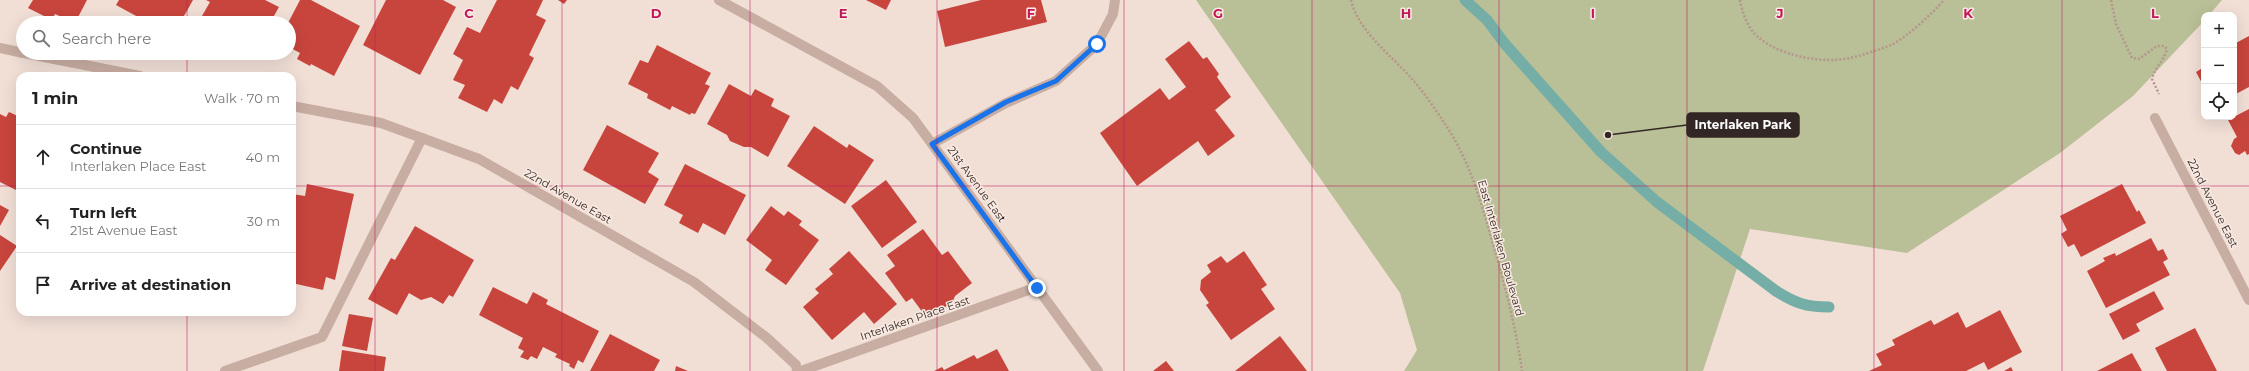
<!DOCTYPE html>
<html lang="en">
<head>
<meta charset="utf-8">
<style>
  :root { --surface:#fff; --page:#f6f6f6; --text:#222; --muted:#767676; --line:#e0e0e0 }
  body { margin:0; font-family:Montserrat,sans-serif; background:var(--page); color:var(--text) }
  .controls { position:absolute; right:12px; top:12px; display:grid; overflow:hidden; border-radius:8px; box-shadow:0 4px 16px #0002 }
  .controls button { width:36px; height:36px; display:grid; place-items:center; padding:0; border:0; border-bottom:1px solid var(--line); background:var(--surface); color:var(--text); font:20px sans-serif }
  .stop { position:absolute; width:12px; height:12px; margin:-9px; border:3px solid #1a73e8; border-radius:50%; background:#fff }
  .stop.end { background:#1a73e8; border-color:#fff; box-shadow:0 1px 4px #0008 }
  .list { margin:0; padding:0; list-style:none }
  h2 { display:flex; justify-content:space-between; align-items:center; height:52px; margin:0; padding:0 16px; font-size:17px }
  h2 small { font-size:13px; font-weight:400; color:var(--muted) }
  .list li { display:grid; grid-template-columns:26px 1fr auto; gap:12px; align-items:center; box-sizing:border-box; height:64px; padding:0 16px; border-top:1px solid var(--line) }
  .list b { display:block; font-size:15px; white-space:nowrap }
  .list p { margin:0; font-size:13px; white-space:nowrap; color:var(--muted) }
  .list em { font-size:13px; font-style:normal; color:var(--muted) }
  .icon { flex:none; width:22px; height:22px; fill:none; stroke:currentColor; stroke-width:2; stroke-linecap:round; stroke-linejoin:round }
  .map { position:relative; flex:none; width:2249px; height:371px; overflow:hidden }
  .search { position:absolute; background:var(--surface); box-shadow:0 4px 16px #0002; left:16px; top:16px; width:280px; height:44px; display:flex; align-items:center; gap:10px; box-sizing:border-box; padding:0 14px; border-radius:22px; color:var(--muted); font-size:15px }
  .panel { position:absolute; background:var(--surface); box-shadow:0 4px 16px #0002; left:16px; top:72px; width:280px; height:244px; border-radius:12px }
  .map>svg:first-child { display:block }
  .green { fill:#b9bf96 }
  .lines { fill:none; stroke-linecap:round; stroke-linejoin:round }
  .stream { stroke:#75aea6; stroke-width:11 }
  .building { fill:#c8453d }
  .path { stroke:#b4968c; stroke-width:2.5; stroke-dasharray:2 2; stroke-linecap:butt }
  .service { stroke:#c8ada2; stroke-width:10 }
  .minor { stroke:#c8ada2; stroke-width:10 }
  .route { stroke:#1a73e8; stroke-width:5 }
  .grid { fill:none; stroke:#c2185b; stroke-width:1; stroke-opacity:0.55 }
  .labels { text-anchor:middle; stroke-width:3; stroke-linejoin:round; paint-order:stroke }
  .street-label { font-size:11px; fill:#332725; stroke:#f9eae2 }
  .grid-label { font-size:13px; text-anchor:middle; font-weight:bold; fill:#c2185b; stroke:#f9eae2; stroke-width:3; stroke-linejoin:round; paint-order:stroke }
  .leader { fill:none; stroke:#332725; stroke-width:1.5 }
  .callout-dot { fill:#332725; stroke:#f9eae2; stroke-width:1.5 }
  .callout { fill:#332725; stroke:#332725; stroke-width:1.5 }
  .callout-label { font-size:12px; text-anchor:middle; font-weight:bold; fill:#fff }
</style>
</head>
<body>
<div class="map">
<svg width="2249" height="371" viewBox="0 0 2249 371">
  <rect width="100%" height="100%" fill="#f1dfd6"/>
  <path class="green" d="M 1196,0 L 2222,0 L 2209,15 L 2204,15 L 2204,21 L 2133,96 L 2060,153 L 1907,253 L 1750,229 L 1703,371 L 1404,371 L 1417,350 L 1400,293 Z"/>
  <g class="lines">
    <path class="stream" d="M 1465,0 L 1487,20 L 1505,44 L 1601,152 L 1657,202 L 1776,291 C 1795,303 1806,307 1829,307"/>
  </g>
  <path class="building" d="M 33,0 L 87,0 L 75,23 L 55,14 L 52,20 L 28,8 Z
    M 119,0 L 193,0 L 180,23 L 141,23 L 136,21 L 138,17 L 116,5 Z
    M 206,0 L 265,0 L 279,7 L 270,23 L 198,23 L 210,2 Z
    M 300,0 L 311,0 L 360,26 L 334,76 L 311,64 L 310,66 L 297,59 L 300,53 L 289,47 L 288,23 Z
    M 386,0 L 443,0 L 456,7 L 420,75 L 363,45 Z
    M 497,0 L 543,0 L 536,15 L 546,20 L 529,55 L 534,58 L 518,90 L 511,86 L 502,104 L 494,99 L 487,112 L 458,98 L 465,85 L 453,80 L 463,60 L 453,54 L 467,27 L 480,33 Z
    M 558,0 L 567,0 L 564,4 Z
    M 866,0 L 891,0 L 886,10 Z
    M 981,0 L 1041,0 L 1047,22 L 945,47 L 937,11 Z
    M 2249,36 L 2249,87 L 2234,95 L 2234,44 Z
    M 1189,41 L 1203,59 L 1207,57 L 1219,74 L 1217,77 L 1231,97 L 1215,110 L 1235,136 L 1208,156 L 1198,141 L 1137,186 L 1100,133 L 1160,88 L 1169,100 L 1186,87 L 1165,59 Z
    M 657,45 L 711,73 L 705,84 L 710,86 L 695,114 L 691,113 L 690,115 L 672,106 L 670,110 L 647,98 L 648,94 L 628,84 L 640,60 L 648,63 Z
    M 2204,67 L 2204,87 L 2196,72 Z
    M 729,84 L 751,96 L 755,89 L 774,99 L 771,106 L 790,116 L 768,157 L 751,147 L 744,147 L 730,141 L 727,135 L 707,124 Z
    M 2249,109 L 2249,154 L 2247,155 L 2245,151 L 2239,155 L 2235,153 L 2231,146 L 2234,139 L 2237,137 L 2228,120 Z
    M 9,112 L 20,117 L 20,192 L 0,182 L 0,114 L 6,117 Z
    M 607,125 L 659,153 L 648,172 L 659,179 L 645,204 L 583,170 Z
    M 814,126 L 847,148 L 849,144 L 874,160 L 845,204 L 787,166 Z
    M 685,164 L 746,195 L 725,235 L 703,223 L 698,233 L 679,223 L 683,215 L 664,205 Z
    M 886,180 L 917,222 L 882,248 L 851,206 Z
    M 307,184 L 354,194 L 335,280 L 326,277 L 323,290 L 292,283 L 292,194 L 305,196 Z
    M 2122,184 L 2137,212 L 2139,210 L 2146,223 L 2081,257 L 2074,244 L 2068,247 L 2061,234 L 2067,230 L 2060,216 Z
    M 0,205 L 9,210 L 0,226 Z
    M 771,206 L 784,216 L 788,211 L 802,221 L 799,225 L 819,240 L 786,285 L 765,270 L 772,260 L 746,240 Z
    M 415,226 L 474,260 L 453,297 L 449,295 L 443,304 L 431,297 L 421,300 L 409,293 L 397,315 L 368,299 L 391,258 L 395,260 Z
    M 923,229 L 942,255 L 948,251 L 972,283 L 955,296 L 953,301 L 943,309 L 937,308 L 926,317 L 912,298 L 906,302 L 885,273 L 895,266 L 887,255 Z
    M 0,235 L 17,246 L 0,271 Z
    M 2151,238 L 2158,251 L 2163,249 L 2168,259 L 2163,262 L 2170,275 L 2106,308 L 2087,271 L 2105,261 L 2103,258 L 2115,253 L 2116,256 Z
    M 849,251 L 897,304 L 874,324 L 864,312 L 832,340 L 803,307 L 819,293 L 815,289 L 833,274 L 829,269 Z
    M 1244,251 L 1267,285 L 1261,289 L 1275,309 L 1231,340 L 1206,305 L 1209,303 L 1200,290 L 1201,280 L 1211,272 L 1207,265 L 1221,256 L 1227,263 Z
    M 493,287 L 527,304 L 533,292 L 548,300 L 546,304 L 599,331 L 583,363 L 578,360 L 574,369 L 569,366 L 570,364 L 555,357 L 557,354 L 543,347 L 537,359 L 531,356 L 528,360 L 520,357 L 524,351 L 518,348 L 523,338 L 479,315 Z
    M 2154,291 L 2164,309 L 2136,324 L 2140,331 L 2123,340 L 2109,314 Z
    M 2000,310 L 2022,352 L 1988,370 L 1984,362 L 1966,371 L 1869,371 L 1882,365 L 1876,354 L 1895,345 L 1892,340 L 1931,320 L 1934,325 L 1958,312 L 1966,328 Z
    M 349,314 L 373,318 L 367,351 L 342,346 Z
    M 2195,328 L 2217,371 L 2167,371 L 2155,348 Z
    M 610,334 L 660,360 L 654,371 L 590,371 Z
    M 1280,336 L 1307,371 L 1235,371 Z
    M 997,349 L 1009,371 L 934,371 L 942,367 L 944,370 L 974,355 L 977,359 Z
    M 342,350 L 386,357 L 384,371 L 339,371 Z
    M 2132,353 L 2142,371 L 2097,371 Z
    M 1166,361 L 1174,371 L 1153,371 Z
    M 676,366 L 688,371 L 675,371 Z
    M 2011,367 L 2013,371 L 2004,371 Z"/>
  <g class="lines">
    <path class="path" d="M 1351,0 C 1358,31 1391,55 1411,78 C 1424,92 1435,109 1445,124 C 1470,161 1481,202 1493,244 C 1505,286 1516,328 1522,371
      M 1740,0 C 1742,12 1748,29 1758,37 C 1780,56 1822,64 1850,58 C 1864,55 1878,50 1891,45 C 1906,38 1933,13 1944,0
      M 2111,0 L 2116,24 L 2132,58 L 2139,59 L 2157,46 L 2164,46 L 2167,49 C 2164,61 2155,67 2152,79 L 2159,94"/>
    <path class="service" d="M 225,371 L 322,337 L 422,138"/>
    <path class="minor" d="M 719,0 L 877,86 L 913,118 L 1098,371
      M 0,48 L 23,53
      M 24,53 L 140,76
      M 292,106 L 381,123 L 479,159 L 694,282 L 767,338 L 796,365 L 797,371
      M 2155,118 L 2249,300
      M 932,144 L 1006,103 L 1056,81 L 1097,44 L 1113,14 L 1115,0
      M 801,371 L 1037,287"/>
  </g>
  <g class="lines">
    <path class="route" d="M 1037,288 L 932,144 L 1006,102 L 1056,81 L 1097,44"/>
  </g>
  <path class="grid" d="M 187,0 L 187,23M 375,0 L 375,371M 562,0 L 562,371M 750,0 L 750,371M 937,0 L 937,371M 1124,0 L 1124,371M 1312,0 L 1312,371M 1499,0 L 1499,371M 1687,0 L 1687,371M 1874,0 L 1874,371M 2062,0 L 2062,371M 187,53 L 187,76M 0,186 L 20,186M 292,186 L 2249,186M 187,312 L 187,371"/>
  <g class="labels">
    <g class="street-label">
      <text transform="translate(977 184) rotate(54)" y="4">21st Avenue East</text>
      <text transform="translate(568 196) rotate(30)" y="4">22nd Avenue East</text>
      <text transform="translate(2213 203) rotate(63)" y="4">22nd Avenue East</text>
      <text transform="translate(1501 248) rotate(74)" y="4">East Interlaken Boulevard</text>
      <text transform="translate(915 318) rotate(-19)" y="4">Interlaken Place East</text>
    </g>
  </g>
  <g class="grid-label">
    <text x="469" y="18">C</text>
    <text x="656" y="18">D</text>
    <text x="843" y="18">E</text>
    <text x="1031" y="18">F</text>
    <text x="1218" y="18">G</text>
    <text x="1406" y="18">H</text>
    <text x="1593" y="18">I</text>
    <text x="1780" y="18">J</text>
    <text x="1968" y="18">K</text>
    <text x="2155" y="18">L</text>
  </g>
  <path class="leader" d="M1608 135L1687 125"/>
  <circle class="callout-dot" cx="1608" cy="135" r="4"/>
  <rect class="callout" x="1687" y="113" width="112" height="24" rx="4"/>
  <g class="callout-label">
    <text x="1743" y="129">Interlaken Park</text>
  </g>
</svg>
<div class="controls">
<button>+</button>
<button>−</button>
<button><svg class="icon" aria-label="locate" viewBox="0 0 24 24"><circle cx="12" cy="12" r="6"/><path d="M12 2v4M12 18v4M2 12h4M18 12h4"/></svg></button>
</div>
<div class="stop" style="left:1097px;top:44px"></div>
<div class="stop end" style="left:1037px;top:288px"></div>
<div class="search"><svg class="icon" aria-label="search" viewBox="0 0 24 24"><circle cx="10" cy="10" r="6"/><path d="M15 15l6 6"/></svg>Search here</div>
<section class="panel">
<h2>1 min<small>Walk · 70 m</small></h2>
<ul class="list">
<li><svg class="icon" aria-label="ahead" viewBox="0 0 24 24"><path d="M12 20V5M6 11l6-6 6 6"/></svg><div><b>Continue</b><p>Interlaken Place East</p></div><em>40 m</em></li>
<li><svg class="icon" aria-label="left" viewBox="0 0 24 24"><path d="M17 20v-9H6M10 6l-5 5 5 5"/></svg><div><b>Turn left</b><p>21st Avenue East</p></div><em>30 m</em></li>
<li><svg class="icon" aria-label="arrive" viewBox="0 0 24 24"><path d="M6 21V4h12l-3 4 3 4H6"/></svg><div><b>Arrive at destination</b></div></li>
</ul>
</section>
</div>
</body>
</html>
